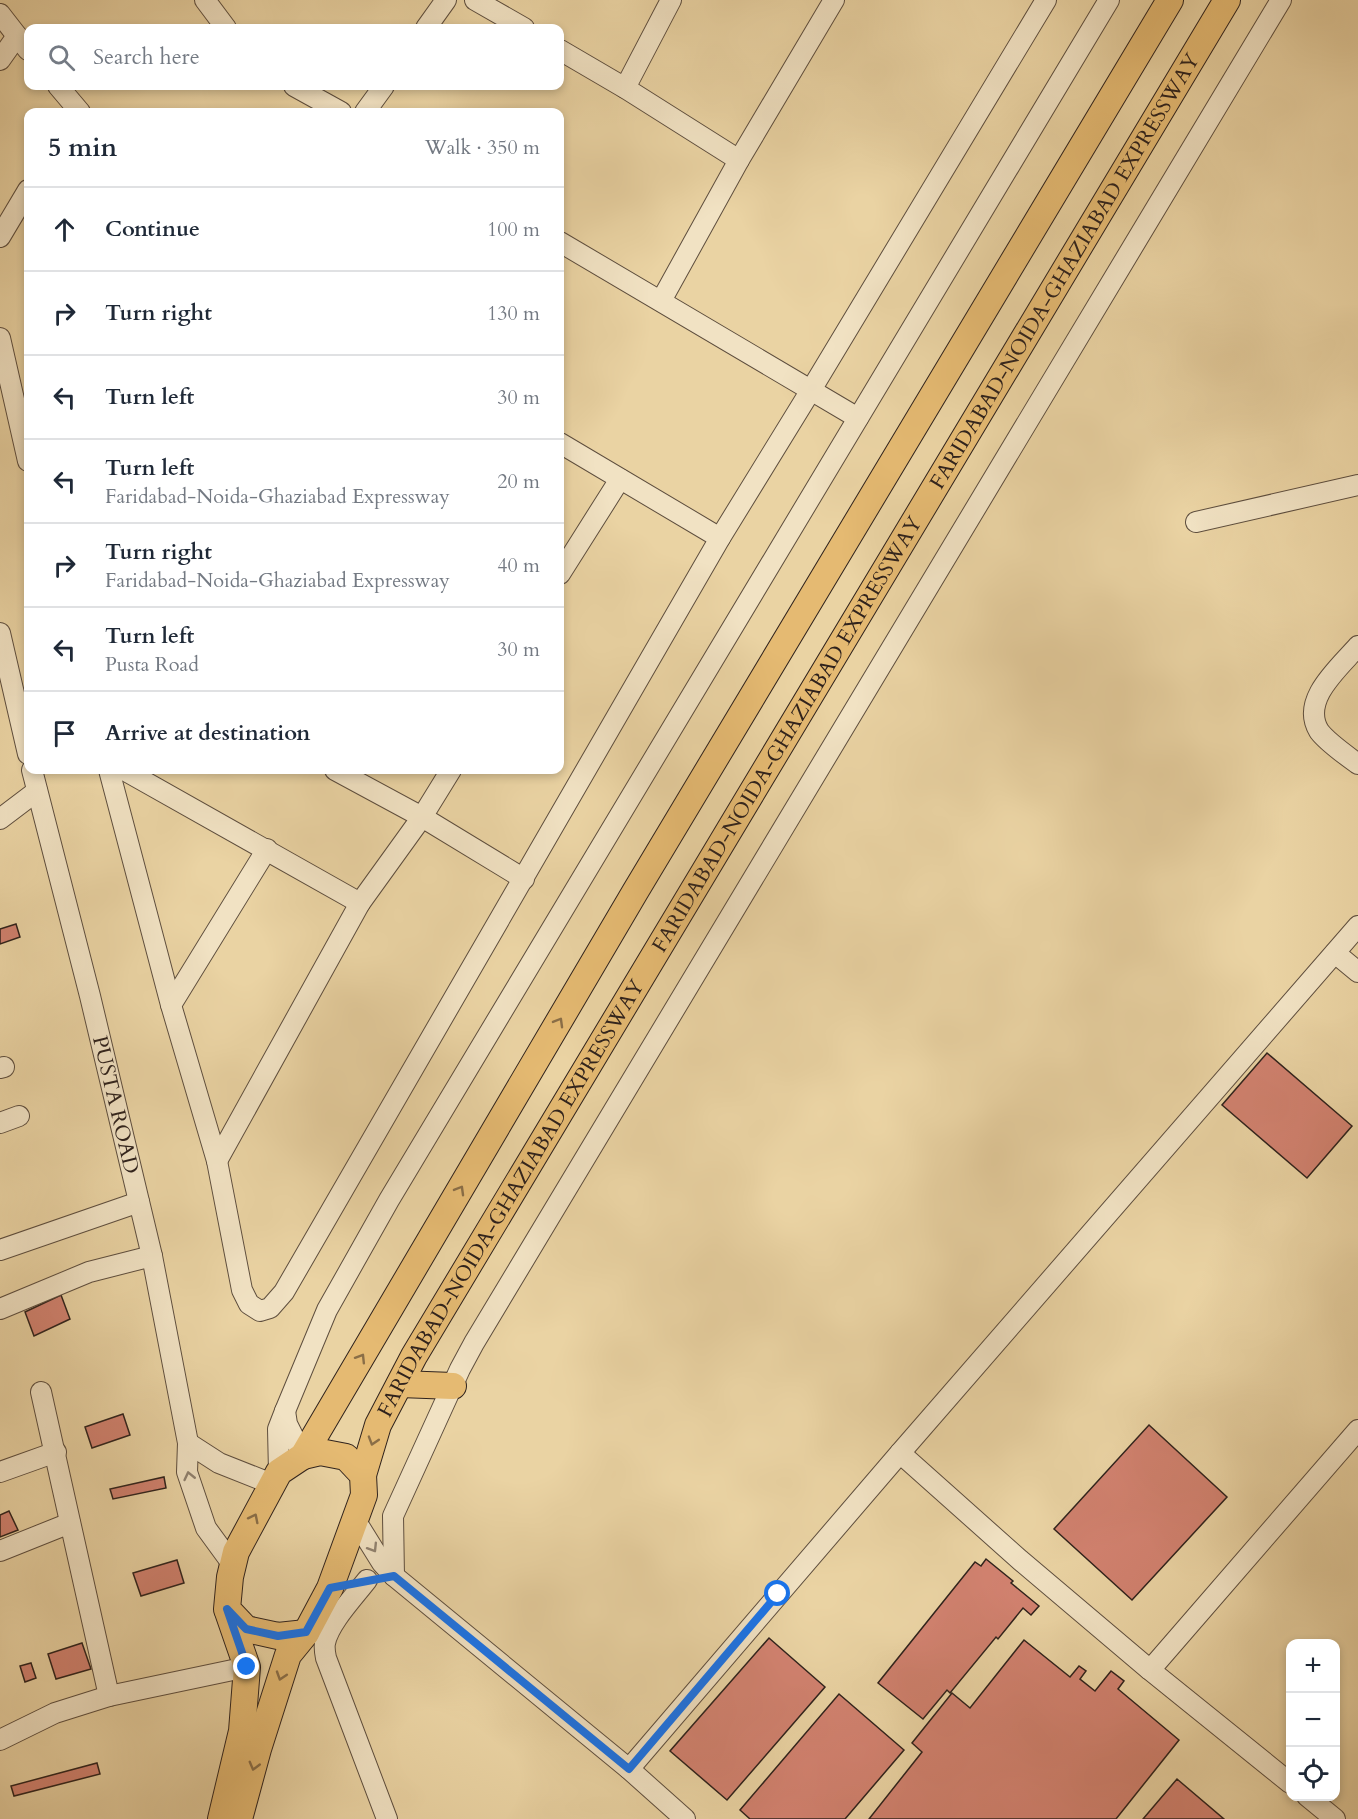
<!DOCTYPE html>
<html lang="en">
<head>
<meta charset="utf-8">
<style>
  :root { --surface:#fff; --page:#f6f6f7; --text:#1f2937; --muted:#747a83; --line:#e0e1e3 }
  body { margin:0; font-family:Cardo,serif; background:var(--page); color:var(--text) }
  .controls { position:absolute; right:18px; bottom:18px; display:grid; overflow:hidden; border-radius:12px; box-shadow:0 3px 9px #0003 }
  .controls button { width:54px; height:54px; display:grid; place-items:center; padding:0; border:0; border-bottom:2px solid var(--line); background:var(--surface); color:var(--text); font:30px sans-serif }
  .stop { position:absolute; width:18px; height:18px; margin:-14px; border:4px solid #1a73e8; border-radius:50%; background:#fff }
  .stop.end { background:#1a73e8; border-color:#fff; box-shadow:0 2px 6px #0008 }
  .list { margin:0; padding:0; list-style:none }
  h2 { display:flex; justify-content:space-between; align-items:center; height:78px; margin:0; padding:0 24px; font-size:26px }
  h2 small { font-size:20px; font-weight:400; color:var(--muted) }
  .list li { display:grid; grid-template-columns:39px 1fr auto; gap:18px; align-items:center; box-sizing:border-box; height:84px; padding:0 24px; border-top:2px solid var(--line) }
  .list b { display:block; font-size:22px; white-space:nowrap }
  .list p { margin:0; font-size:20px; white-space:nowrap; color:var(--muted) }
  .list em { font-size:20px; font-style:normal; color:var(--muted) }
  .icon { flex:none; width:33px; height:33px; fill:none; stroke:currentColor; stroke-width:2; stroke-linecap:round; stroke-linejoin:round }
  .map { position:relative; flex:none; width:1358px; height:1819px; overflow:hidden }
  .search { position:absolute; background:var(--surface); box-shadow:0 3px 9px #0003; left:24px; top:24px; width:540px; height:66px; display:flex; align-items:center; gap:15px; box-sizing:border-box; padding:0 21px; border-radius:12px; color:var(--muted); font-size:22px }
  .panel { position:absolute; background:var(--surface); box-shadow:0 3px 9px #0003; left:24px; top:108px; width:540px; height:666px; border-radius:12px }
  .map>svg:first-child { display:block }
  .building { fill:#d28270; stroke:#2f221c; stroke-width:1.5 }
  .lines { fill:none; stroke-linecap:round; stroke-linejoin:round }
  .minor-casing { stroke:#5e4e3e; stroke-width:22 }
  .major-casing { stroke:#2f221c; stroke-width:28 }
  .minor { stroke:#f1e2c3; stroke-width:20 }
  .major { stroke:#e5ba72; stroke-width:26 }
  .oneway { stroke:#8a6e47 }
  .oneway2 { stroke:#908270 }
  .route { stroke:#1a73e8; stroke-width:8 }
  .labels { text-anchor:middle; stroke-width:6; stroke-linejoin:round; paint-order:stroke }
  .street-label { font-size:21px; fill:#2f221c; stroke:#f1e2c3 }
</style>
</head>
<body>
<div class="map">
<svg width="1358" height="1819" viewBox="0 0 1358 1819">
  <rect width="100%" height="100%" fill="#ead3a3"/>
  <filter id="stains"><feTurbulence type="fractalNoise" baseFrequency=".00333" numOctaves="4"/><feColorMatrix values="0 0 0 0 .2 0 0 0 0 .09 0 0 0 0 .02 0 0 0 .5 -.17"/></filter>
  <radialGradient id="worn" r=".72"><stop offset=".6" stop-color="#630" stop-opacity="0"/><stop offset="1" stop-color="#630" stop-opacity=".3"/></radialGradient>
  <path class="building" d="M 16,924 L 20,937 L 0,944 L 0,929 Z
    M 1267,1053 L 1352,1126 L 1307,1178 L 1222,1105 Z
    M 61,1295 L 70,1319 L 34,1336 L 25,1312 Z
    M 123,1414 L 130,1435 L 92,1448 L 85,1427 Z
    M 1149,1425 L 1227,1497 L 1132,1600 L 1054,1529 Z
    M 164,1477 L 166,1488 L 113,1499 L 110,1489 Z
    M 9,1511 L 18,1530 L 0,1537 L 0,1515 Z
    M 986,1559 L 1013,1581 L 1011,1583 L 1039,1606 L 1031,1615 L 1023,1608 L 998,1639 L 996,1637 L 950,1693 L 947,1690 L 923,1719 L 878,1683 L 975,1562 L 981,1566 Z
    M 177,1560 L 184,1583 L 141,1596 L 133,1573 Z
    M 769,1638 L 825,1687 L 727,1800 L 670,1751 Z
    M 1024,1640 L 1070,1677 L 1079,1666 L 1086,1671 L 1080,1679 L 1095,1691 L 1111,1671 L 1124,1681 L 1118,1689 L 1179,1740 L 1116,1819 L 869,1819 L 922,1752 L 912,1743 L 952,1693 L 970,1708 Z
    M 82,1643 L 91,1669 L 56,1679 L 48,1654 Z
    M 31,1663 L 36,1678 L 25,1682 L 20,1666 Z
    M 839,1694 L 904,1750 L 845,1819 L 750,1819 L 740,1810 Z
    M 97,1763 L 100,1774 L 14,1796 L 11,1786 Z
    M 1177,1779 L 1224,1819 L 1143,1819 Z"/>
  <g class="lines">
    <g class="minor-casing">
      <g id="minor">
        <path d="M 205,0 L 226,28"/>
        <path d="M 475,0 L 524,28"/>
        <path d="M 0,14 L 28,50"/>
        <path d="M 426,28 L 446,0"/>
        <path d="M 560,50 L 625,88 L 739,160"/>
        <path d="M 0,60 L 17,36"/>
        <path d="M 58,86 L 80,112"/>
        <path d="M 294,86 L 341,112"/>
        <path d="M 625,88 L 671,0"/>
        <path d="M 365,112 L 384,86"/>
        <path d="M 0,237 L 28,190"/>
        <path d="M 560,242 L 858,418"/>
        <path d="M 661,301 L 739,160 L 834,0"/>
        <path d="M 0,338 L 28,461"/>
        <path d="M 560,443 L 720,538"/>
        <path d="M 1196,522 L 1358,485"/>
        <path d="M 560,574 L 620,479"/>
        <path d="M 0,633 L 28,754"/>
        <path d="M 1358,646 C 1339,668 1300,700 1319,731 C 1327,742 1347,756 1358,764"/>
        <path id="s1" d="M 32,770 L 90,996 L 152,1256 L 188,1443 L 187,1472 L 206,1528 L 233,1565"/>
        <path d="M 109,770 L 171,1005 L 217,1161 L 242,1290 L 249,1304 L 260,1311 L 270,1308 L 284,1292 L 720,538 L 811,390 L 1046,0"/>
        <path d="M 124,770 L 360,903"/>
        <path d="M 335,770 L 422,817 L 524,879"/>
        <path d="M 0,819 L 37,791"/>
        <path d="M 1335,953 L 1358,972"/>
        <path d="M 171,1005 L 267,849"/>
        <path d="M 0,1068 L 4,1067"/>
        <path d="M 0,1123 L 19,1116"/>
        <path d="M 217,1161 L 360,903 L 422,817 L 451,770"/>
        <path d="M 0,1250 L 139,1202"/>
        <path d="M 0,1309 L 89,1272 L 152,1256"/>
        <path d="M 41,1392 L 109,1696"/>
        <path d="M 285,1411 L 287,1424 L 303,1456"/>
        <path d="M 188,1443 L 219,1463 L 272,1484"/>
        <path d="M 900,1453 L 1020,1560 L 1150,1670 L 1290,1783"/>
        <path d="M 0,1472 L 56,1452"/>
        <path d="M 279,1472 L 278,1429 L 285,1411 L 327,1310 L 389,1200 L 1109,0"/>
        <path d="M 354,1518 L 382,1563 L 394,1576 L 629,1769 L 685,1819"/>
        <path d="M 0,1551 L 70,1523"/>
        <path d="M 394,1576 L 393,1516 L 460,1369 L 474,1343 L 1281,0"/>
        <path d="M 367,1580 C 354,1597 329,1623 325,1643 C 324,1648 325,1653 326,1658 L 387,1819"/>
        <path d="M 1150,1670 L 1358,1430"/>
        <path d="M 0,1740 L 55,1713 L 109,1696 L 247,1667"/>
        <path d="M 629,1769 L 900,1453 L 1358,926"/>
        <path d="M 1307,1796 L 1335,1819"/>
      </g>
    </g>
    <g class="major-casing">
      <g id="major">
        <path d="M 400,1384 L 453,1386"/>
        <path id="s2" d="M 363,1475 L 378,1425 L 414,1356 L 1227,0"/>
        <path d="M 306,1633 L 278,1636 L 246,1629 L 227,1609 L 230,1577 L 236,1552 L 279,1472 L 303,1456 L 635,892 L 1170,0"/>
        <path d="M 221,1819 L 242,1731 L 247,1667 L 228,1612"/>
        <path d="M 239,1819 L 258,1749 L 288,1655 L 306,1633 L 330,1588 L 364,1495 L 363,1475 L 346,1457 L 320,1452 L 303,1456"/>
      </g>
    </g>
    <use href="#minor" class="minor"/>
    <use href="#major" class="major"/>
  </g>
  <defs><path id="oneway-chevron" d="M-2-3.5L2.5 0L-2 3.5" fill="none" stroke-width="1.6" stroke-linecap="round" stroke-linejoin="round" transform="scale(1.5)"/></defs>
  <g class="oneway">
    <use href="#oneway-chevron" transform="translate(559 1022) rotate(-60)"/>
    <use href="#oneway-chevron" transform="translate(460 1190) rotate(-60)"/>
    <use href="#oneway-chevron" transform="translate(361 1358) rotate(-58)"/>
    <use href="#oneway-chevron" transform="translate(373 1441) rotate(107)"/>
    <use href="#oneway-chevron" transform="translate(254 1518) rotate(-63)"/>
    <use href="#oneway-chevron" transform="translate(281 1676) rotate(108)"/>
    <use href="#oneway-chevron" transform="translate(254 1766) rotate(105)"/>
  </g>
  <g class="oneway2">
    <use href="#oneway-chevron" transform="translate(189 1476) rotate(-103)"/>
    <use href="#oneway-chevron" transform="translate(373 1548) rotate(58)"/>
  </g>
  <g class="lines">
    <path class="route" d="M 247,1667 L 227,1609 L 246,1629 L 278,1636 L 306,1632 L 330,1588 L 394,1576 L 629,1769 L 778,1594"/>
  </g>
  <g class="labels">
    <g class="street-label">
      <text dy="7" stroke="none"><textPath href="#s2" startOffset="1395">FARIDABAD-NOIDA-GHAZIABAD EXPRESSWAY</textPath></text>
      <text dy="7" stroke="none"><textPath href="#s2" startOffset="855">FARIDABAD-NOIDA-GHAZIABAD EXPRESSWAY</textPath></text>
      <text dy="7" stroke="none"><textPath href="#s1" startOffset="345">PUSTA ROAD</textPath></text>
      <text dy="7" stroke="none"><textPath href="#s2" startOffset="315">FARIDABAD-NOIDA-GHAZIABAD EXPRESSWAY</textPath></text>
    </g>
  </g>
  <rect width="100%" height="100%" filter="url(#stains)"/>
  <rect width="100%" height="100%" fill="url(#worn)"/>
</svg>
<div class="controls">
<button>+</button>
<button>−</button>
<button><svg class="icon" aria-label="locate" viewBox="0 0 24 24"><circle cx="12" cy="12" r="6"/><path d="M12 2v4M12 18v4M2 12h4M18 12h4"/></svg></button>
</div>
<div class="stop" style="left:778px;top:1594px"></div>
<div class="stop end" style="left:247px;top:1667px"></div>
<div class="search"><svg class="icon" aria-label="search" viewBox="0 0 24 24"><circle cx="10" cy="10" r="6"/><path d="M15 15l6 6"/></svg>Search here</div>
<section class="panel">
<h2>5 min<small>Walk · 350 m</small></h2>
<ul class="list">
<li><svg class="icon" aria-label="ahead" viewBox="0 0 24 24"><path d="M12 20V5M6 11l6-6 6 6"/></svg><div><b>Continue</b></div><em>100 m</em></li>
<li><svg class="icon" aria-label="right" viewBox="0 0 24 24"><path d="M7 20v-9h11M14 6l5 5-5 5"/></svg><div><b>Turn right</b></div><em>130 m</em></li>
<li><svg class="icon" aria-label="left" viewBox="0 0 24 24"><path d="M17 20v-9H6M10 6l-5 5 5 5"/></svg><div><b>Turn left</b></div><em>30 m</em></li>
<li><svg class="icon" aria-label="left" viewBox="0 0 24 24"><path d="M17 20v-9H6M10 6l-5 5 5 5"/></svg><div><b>Turn left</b><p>Faridabad-Noida-Ghaziabad Expressway</p></div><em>20 m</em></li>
<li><svg class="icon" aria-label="right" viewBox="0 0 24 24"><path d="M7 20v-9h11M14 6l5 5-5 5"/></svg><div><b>Turn right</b><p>Faridabad-Noida-Ghaziabad Expressway</p></div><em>40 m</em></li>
<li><svg class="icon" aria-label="left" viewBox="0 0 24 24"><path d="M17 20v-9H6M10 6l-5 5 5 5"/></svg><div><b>Turn left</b><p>Pusta Road</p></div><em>30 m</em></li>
<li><svg class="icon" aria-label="arrive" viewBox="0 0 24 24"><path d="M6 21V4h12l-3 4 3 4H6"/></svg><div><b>Arrive at destination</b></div></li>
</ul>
</section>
</div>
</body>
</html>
